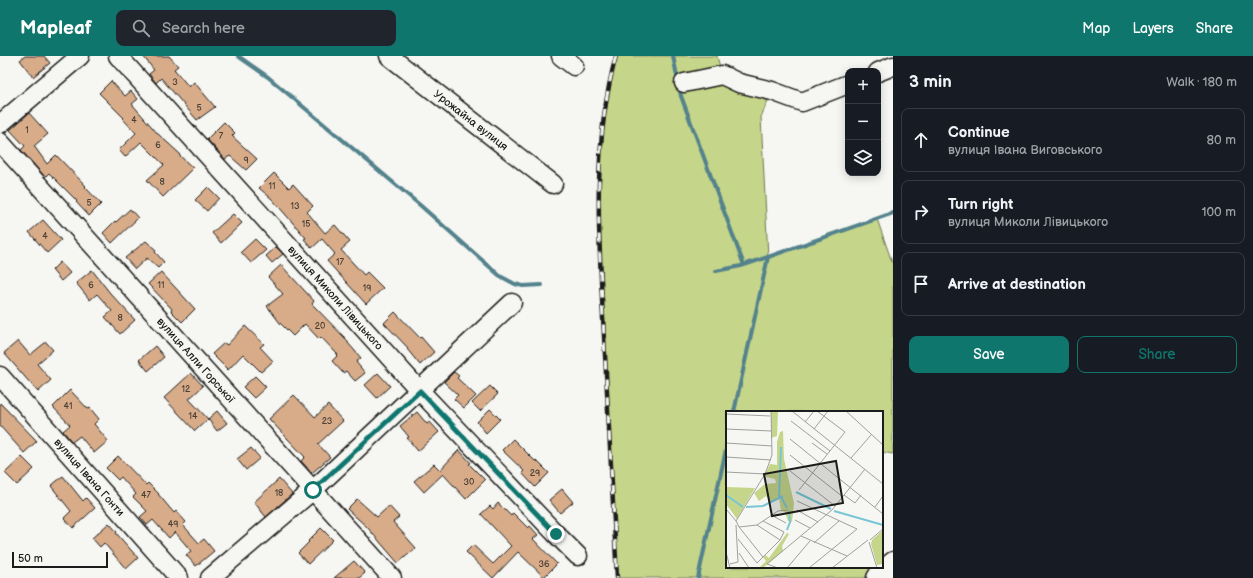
<!DOCTYPE html>
<html lang="en">
<head>
<meta charset="utf-8">
<style>
  :root { --surface:#171b24; --page:#20242c; --text:#f1f3f6; --muted:#9ea1a6; --line:#363941; --accent:#0f766e }
  body { margin:0; font-family:"Balsamiq Sans",sans-serif; background:var(--page); color:var(--text) }
  .controls { position:absolute; right:12px; top:12px; display:grid; overflow:hidden; border-radius:8px; box-shadow:0 2px 10px #0003 }
  .controls button { width:36px; height:36px; display:grid; place-items:center; padding:0; border:0; border-bottom:1px solid var(--line); background:var(--surface); color:var(--text); font:20px sans-serif }
  .scale { position:absolute; left:12px; bottom:10px; width:96px; box-sizing:border-box; padding-left:4px; border:2px solid #1c1c1c; border-top:0; font-size:11px; line-height:14px; white-space:nowrap; color:#1c1c1c; -webkit-text-stroke:3px #f6f6f2; paint-order:stroke }
  .stop { position:absolute; width:12px; height:12px; margin:-9px; border:3px solid #0f766e; border-radius:50%; background:#fff }
  .stop.end { background:#0f766e; border-color:#fff; box-shadow:0 1px 4px #0008 }
  .list { margin:0; padding:0; list-style:none }
  h2 { display:flex; justify-content:space-between; align-items:center; height:52px; margin:0; padding:0 16px; font-size:17px }
  h2 small { font-size:13px; font-weight:400; color:var(--muted) }
  .list li { display:grid; grid-template-columns:26px 1fr auto; gap:12px; align-items:center; box-sizing:border-box; height:64px; margin:0 8px 8px; padding:0 8px; border:1px solid var(--line); border-radius:8px }
  .list b { display:block; font-size:15px; white-space:nowrap }
  .list p { margin:0; font-size:13px; white-space:nowrap; color:var(--muted) }
  .list em { font-size:13px; font-style:normal; color:var(--muted) }
  .actions { display:flex; gap:8px; padding:12px 16px }
  .actions a { flex:1; padding:9px 0; border:1px solid var(--accent); border-radius:8px; text-align:center; font-size:14px; color:var(--accent) }
  .actions .main { background:var(--accent); color:#fff }
  .icon { flex:none; width:22px; height:22px; fill:none; stroke:currentColor; stroke-width:2; stroke-linecap:round; stroke-linejoin:round }
  .map { position:relative; flex:none; width:893px; height:522px; overflow:hidden }
  header { display:flex; align-items:center; gap:24px; box-sizing:border-box; height:56px; padding:0 20px; background:var(--accent); color:#fff }
  header strong { font-size:19px }
  nav { display:flex; gap:22px; margin-inline-start:auto; font-size:14px }
  .search { width:280px; height:36px; background:var(--page); display:flex; align-items:center; gap:10px; box-sizing:border-box; padding:0 14px; border-radius:8px; color:var(--muted); font-size:15px }
  main { display:flex }
  aside { flex:1; background:var(--surface) }
  .map>svg:first-child { display:block }
  .green { fill:#c5d589; stroke:#707852 }
  .lines { fill:none; stroke-linecap:round; stroke-linejoin:round }
  .stream { stroke:#53828c; stroke-width:4 }
  .building { fill:#d8ac89; stroke:#1c1c1c }
  .minor-casing { stroke:#1c1c1c; stroke-width:21 }
  .minor { stroke:#f6f6f2; stroke-width:18 }
  .rail-casing { stroke:#1c1c1c; stroke-width:4.5 }
  .rail { stroke:#f6f6f2; stroke-width:3; stroke-dasharray:9; stroke-linecap:butt }
  .route { stroke:#0f766e; stroke-width:5 }
  .labels { text-anchor:middle; stroke-width:3.5; stroke-linejoin:round; paint-order:stroke }
  .number-label { font-size:9px; fill:#4b4037 }
  .street-label { font-size:11px; fill:#1c1c1c; stroke:#f6f6f2 }
  .inset-river { fill:none; stroke:#78c6d6; stroke-width:2 }
  .inset-road { fill:none; stroke:#9f9f9c; stroke-width:1 }
  .view { fill:#1c1c1c; fill-opacity:0.15; stroke:#1c1c1c; stroke-width:2 }
  .inset-edge { fill:none; stroke:#1c1c1c; stroke-width:2 }
</style>
</head>
<body>
<header>
<strong>Mapleaf</strong>
<div class="search"><svg class="icon" aria-label="search" viewBox="0 0 24 24"><circle cx="10" cy="10" r="6"/><path d="M15 15l6 6"/></svg>Search here</div>
<nav><a>Map</a><a>Layers</a><a>Share</a></nav>
</header>
<main>
<div class="map">
<svg width="893" height="522" viewBox="0 0 893 522">
  <rect width="100%" height="100%" fill="#f6f6f2"/>
  <filter id="ink" filterUnits="userSpaceOnUse"><feTurbulence type="fractalNoise" baseFrequency=".025" numOctaves="2"/><feDisplacementMap in="SourceGraphic" scale="8" xChannelSelector="R" yChannelSelector="G"/><feConvolveMatrix kernelMatrix="1 2 1 2 8 2 1 2 1" color-interpolation-filters="sRGB"/></filter>
  <g filter="url(#ink)">
    <path class="green" d="M 616,0 L 717,0 L 722,19 L 772,35 L 761,61 L 768,201 L 877,163 L 893,209 L 893,398 L 882,396 L 882,356 L 727,356 L 727,511 L 880,511 L 876,522 L 617,522 C 613,441 608,361 604,280 C 599,187 591,91 616,0 Z"/>
    <g class="lines">
      <path class="stream" d="M 238,0 L 268,21 L 421,150 L 500,220 L 515,228 L 523,230 L 542,229
        M 673,0 L 681,40 L 744,209
        M 716,215 L 741,210 L 768,201 L 893,157
        M 734,356 L 768,201
        M 698,522 L 727,389"/>
    </g>
    <path class="building" d="M 25,0 L 44,0 L 50,7 L 33,21 L 20,4 Z
      M 143,0 L 169,0 L 178,10 L 174,13 L 189,31 L 194,26 L 215,51 L 197,64 L 161,22 L 156,27 L 149,18 L 154,14 Z
      M 111,25 L 125,40 L 131,35 L 138,43 L 132,48 L 158,78 L 180,98 L 179,99 L 193,112 L 163,141 L 147,124 L 164,109 L 141,86 L 125,101 L 119,94 L 136,77 L 123,63 L 124,62 L 99,37 Z
      M 29,57 L 48,78 L 34,90 L 47,108 L 56,99 L 86,130 L 85,131 L 101,148 L 89,160 L 76,146 L 77,145 L 49,117 L 45,121 L 21,94 L 25,90 L 10,74 Z
      M 224,66 L 235,77 L 232,80 L 257,103 L 246,114 L 230,100 L 225,103 L 207,83 Z
      M 274,117 L 289,132 L 293,128 L 313,150 L 307,156 L 325,177 L 335,169 L 350,186 L 341,194 L 364,219 L 367,216 L 383,232 L 366,248 L 327,205 L 335,198 L 322,183 L 312,192 L 304,183 L 306,182 L 272,143 L 259,132 Z
      M 208,131 L 219,142 L 207,155 L 195,144 Z
      M 130,153 L 138,162 L 112,187 L 103,177 L 115,165 L 116,166 Z
      M 233,158 L 242,167 L 221,187 L 212,177 Z
      M 43,164 L 61,184 L 47,197 L 29,176 Z
      M 255,183 L 266,194 L 251,207 L 241,196 Z
      M 146,185 L 156,194 L 155,196 L 164,206 L 158,212 L 147,202 L 135,213 L 125,202 Z
      M 276,191 L 283,198 L 272,207 L 266,200 Z
      M 60,206 L 70,217 L 61,225 L 52,214 Z
      M 281,209 L 314,245 L 312,248 L 346,283 L 348,286 L 348,287 L 361,302 L 356,306 L 365,317 L 355,325 L 346,315 L 343,317 L 332,305 L 338,299 L 321,281 L 319,283 L 305,268 L 293,280 L 280,267 L 267,250 L 283,238 L 268,221 Z
      M 92,214 L 110,237 L 135,264 L 120,278 L 105,261 L 112,255 L 97,238 L 90,244 L 76,227 Z
      M 161,216 L 195,253 L 182,266 L 171,255 L 172,253 L 148,228 Z
      M 395,256 L 420,282 L 421,281 L 434,296 L 420,309 L 407,293 L 408,292 L 384,267 Z
      M 245,270 L 264,288 L 260,291 L 273,305 L 261,316 L 243,298 L 228,314 L 212,298 L 224,287 L 227,289 Z
      M 18,285 L 30,299 L 46,286 L 53,294 L 37,308 L 51,324 L 38,336 L 4,297 Z
      M 155,290 L 164,301 L 148,315 L 139,304 Z
      M 454,316 L 459,320 L 457,322 L 476,340 L 464,352 L 454,343 L 458,339 L 444,326 Z
      M 191,317 L 203,330 L 189,343 L 208,363 L 195,375 L 164,342 Z
      M 378,317 L 390,330 L 377,342 L 365,329 Z
      M 255,320 L 266,331 L 254,342 L 243,331 Z
      M 490,330 L 498,338 L 480,355 L 472,347 Z
      M 70,334 L 88,353 L 90,352 L 99,363 L 94,368 L 108,385 L 94,397 L 80,380 L 72,386 L 63,375 L 70,369 L 53,351 Z
      M 294,339 L 315,361 L 328,349 L 343,365 L 318,388 L 330,401 L 312,417 L 301,405 L 305,401 L 269,363 Z
      M 0,347 L 37,385 L 24,397 L 0,370 Z
      M 490,353 L 500,363 L 486,377 L 477,366 Z
      M 217,355 L 227,367 L 217,375 L 208,363 Z
      M 417,356 L 427,368 L 430,366 L 439,376 L 418,395 L 407,382 L 409,381 L 400,370 Z
      M 513,383 L 535,405 L 536,404 L 549,417 L 535,431 L 522,417 L 524,415 L 502,394 Z
      M 251,392 L 260,402 L 246,414 L 237,403 Z
      M 459,394 L 471,407 L 469,408 L 485,424 L 466,443 L 443,418 L 424,436 L 414,425 L 434,408 L 440,414 Z
      M 118,400 L 146,429 L 148,427 L 159,438 L 158,438 L 174,457 L 176,455 L 186,466 L 183,469 L 199,487 L 204,483 L 214,495 L 196,510 L 186,499 L 191,495 L 175,476 L 169,482 L 153,464 L 147,469 L 140,461 L 147,455 L 133,441 L 136,438 L 121,421 L 118,424 L 106,412 Z
      M 22,401 L 34,413 L 17,429 L 5,417 Z
      M 63,420 L 83,445 L 86,442 L 95,452 L 73,472 L 64,462 L 71,455 L 51,430 Z
      M 279,423 L 292,438 L 266,461 L 254,446 Z
      M 562,433 L 573,446 L 560,457 L 549,444 Z
      M 357,443 L 377,461 L 389,450 L 399,461 L 393,466 L 416,492 L 398,507 L 367,471 L 347,453 Z
      M 498,447 L 511,460 L 513,457 L 528,472 L 530,470 L 538,479 L 533,483 L 557,508 L 544,521 L 518,496 L 493,522 L 466,496 L 473,489 L 493,508 L 511,490 L 481,458 L 490,450 L 493,453 Z
      M 109,467 L 117,476 L 116,477 L 138,502 L 126,513 L 104,487 L 100,491 L 92,482 Z
      M 321,472 L 333,484 L 308,508 L 298,497 L 309,486 L 308,485 Z
      M 354,505 L 365,517 L 359,522 L 334,522 Z"/>
    <g class="lines">
      <g class="minor-casing">
        <g id="minor">
          <path id="s1" d="M 118,0 L 420,335 L 556,478 L 578,500"/>
          <path id="s2" d="M 389,0 L 553,128"/>
          <path d="M 561,0 L 574,10"/>
          <path d="M 878,16 L 893,10"/>
          <path d="M 684,27 L 722,19 L 739,27 L 772,35 L 802,46 L 848,28"/>
          <path d="M 0,68 L 80,0"/>
          <path id="s3" d="M 0,86 L 392,522"/>
          <path id="s4" d="M 0,320 L 179,522"/>
          <path d="M 879,517 L 893,505"/>
          <path d="M 210,522 L 313,434 L 512,247"/>
          <path d="M 876,522 L 879,517 L 893,520"/>
        </g>
      </g>
      <use href="#minor" class="minor"/>
      <g class="rail-casing">
        <path id="rail" d="M 616,0 C 591,91 599,187 604,280 C 608,361 613,441 617,522"/>
      </g>
      <use href="#rail" class="rail"/>
    </g>
  </g>
  <g class="lines" filter="url(#ink)">
    <path class="route" d="M 313,434 L 420,335 L 556,478"/>
  </g>
  <g class="labels">
    <g class="number-label">
      <text x="175" y="29">3</text>
      <text x="199" y="55">5</text>
      <text x="134" y="67">4</text>
      <text x="27" y="77">1</text>
      <text x="221" y="83">7</text>
      <text x="158" y="92">6</text>
      <text x="246" y="107">9</text>
      <text x="162" y="129">8</text>
      <text x="272" y="133">11</text>
      <text x="89" y="150">5</text>
      <text x="295" y="153">13</text>
      <text x="306" y="171">15</text>
      <text x="45" y="183">4</text>
      <text x="340" y="209">17</text>
      <text x="91" y="232">6</text>
      <text x="161" y="232">11</text>
      <text x="367" y="235">19</text>
      <text x="120" y="265">8</text>
      <text x="320" y="273">20</text>
      <text x="186" y="336">12</text>
      <text x="68" y="353">41</text>
      <text x="193" y="363">14</text>
      <text x="327" y="368">23</text>
      <text x="535" y="420">29</text>
      <text x="469" y="429">30</text>
      <text x="279" y="440">18</text>
      <text x="146" y="442">47</text>
      <text x="173" y="471">49</text>
      <text x="544" y="511">36</text>
    </g>
    <g class="street-label">
      <text dy="4" stroke="none"><textPath href="#s2" startOffset="104">Урожайна вулиця</textPath></text>
      <text dy="4" stroke="none"><textPath href="#s1" startOffset="325">вулиця Миколи Лівицького</textPath></text>
      <text dy="4" stroke="none"><textPath href="#s3" startOffset="293">вулиця Алли Горської</textPath></text>
      <text dy="4" stroke="none"><textPath href="#s4" startOffset="135">вулиця Івана Гонти</textPath></text>
    </g>
  </g>
  <g transform="translate(726 355)">
    <rect width="157" height="157" fill="#f6f6f2"/>
    <path d="M 45,0 L 52,0 L 51,25 L 45,27 ZM 57,20 L 58,48 L 68,92 L 66,111 L 62,110 L 59,101 L 55,100 L 53,87 L 45,91 L 40,85 L 33,90 L 28,82 L 39,73 L 50,72 L 49,68 L 40,66 L 39,63 L 44,53 L 51,54 L 51,31 L 54,21 ZM 0,76 L 29,77 L 11,108 L 0,93 ZM 157,119 L 157,153 L 151,154 L 145,133 L 146,129 ZM 61,122 L 63,123 L 56,135 L 57,140 L 37,157 L 33,157 L 40,150 L 37,146 L 39,144 L 43,147 Z" fill="#c5d589"/>
    <path class="inset-river" d="M 70,81 L 105,98M 0,84 L 17,96M 55,86 L 61,97M 53,87 L 55,36M 20,96 L 37,95 L 57,85M 108,100 L 157,114M 61,119 L 64,111 L 63,100"/>
    <path class="inset-road" d="M 66,0 L 157,73M 120,0 L 157,34M 0,3 L 44,5M 65,10 L 104,40M 79,11 L 88,0M 0,18 L 45,20M 88,18 L 102,0M 64,28 L 157,103M 0,32 L 46,35M 86,32 L 101,43M 64,44 L 117,86M 0,46 L 45,49M 125,47 L 145,24M 64,60 L 109,95M 0,61 L 39,63 L 46,44 L 45,0M 73,79 L 119,21 L 91,0M 118,84 L 129,92 L 135,84M 71,90 L 131,118 L 83,157M 149,96 L 157,85M 0,98 L 10,110 L 39,63M 71,99 L 92,111M 45,104 L 60,112M 69,109 L 84,117M 10,110 L 13,116 L 31,114 L 52,100 L 62,99M 37,110 L 58,121 L 54,129M 31,114 L 54,129 L 37,146M 75,125 L 121,145M 12,128 L 31,152 L 37,146 L 13,116M 144,129 L 157,118M 143,131 L 151,157M 88,132 L 113,110M 0,141 L 4,157M 13,142 L 23,157M 4,153 L 12,151 L 10,114M 52,157 L 41,153 L 106,99 L 139,58M 61,157 L 84,130M 106,157 L 142,129"/>
    <path class="view" d="M 110,50 L 117,92 L 46,105 L 38,63 Z"/>
    <rect width="157" height="157" class="inset-edge"/>
  </g>
</svg>
<div class="controls">
<button>+</button>
<button>−</button>
<button><svg class="icon" aria-label="layers" viewBox="0 0 24 24"><path d="M12 4l9 5-9 5-9-5zM3 14l9 5 9-5"/></svg></button>
</div>
<div class="scale">50 m</div>
<div class="stop" style="left:313px;top:434px"></div>
<div class="stop end" style="left:556px;top:478px"></div>
</div>
<aside>
<h2>3 min<small>Walk · 180 m</small></h2>
<ul class="list">
<li><svg class="icon" aria-label="ahead" viewBox="0 0 24 24"><path d="M12 20V5M6 11l6-6 6 6"/></svg><div><b>Continue</b><p>вулиця Івана Виговського</p></div><em>80 m</em></li>
<li><svg class="icon" aria-label="right" viewBox="0 0 24 24"><path d="M7 20v-9h11M14 6l5 5-5 5"/></svg><div><b>Turn right</b><p>вулиця Миколи Лівицького</p></div><em>100 m</em></li>
<li><svg class="icon" aria-label="arrive" viewBox="0 0 24 24"><path d="M6 21V4h12l-3 4 3 4H6"/></svg><div><b>Arrive at destination</b></div></li>
</ul>
<div class="actions"><a class="main">Save</a><a>Share</a></div>
</aside>
</main>
</body>
</html>
